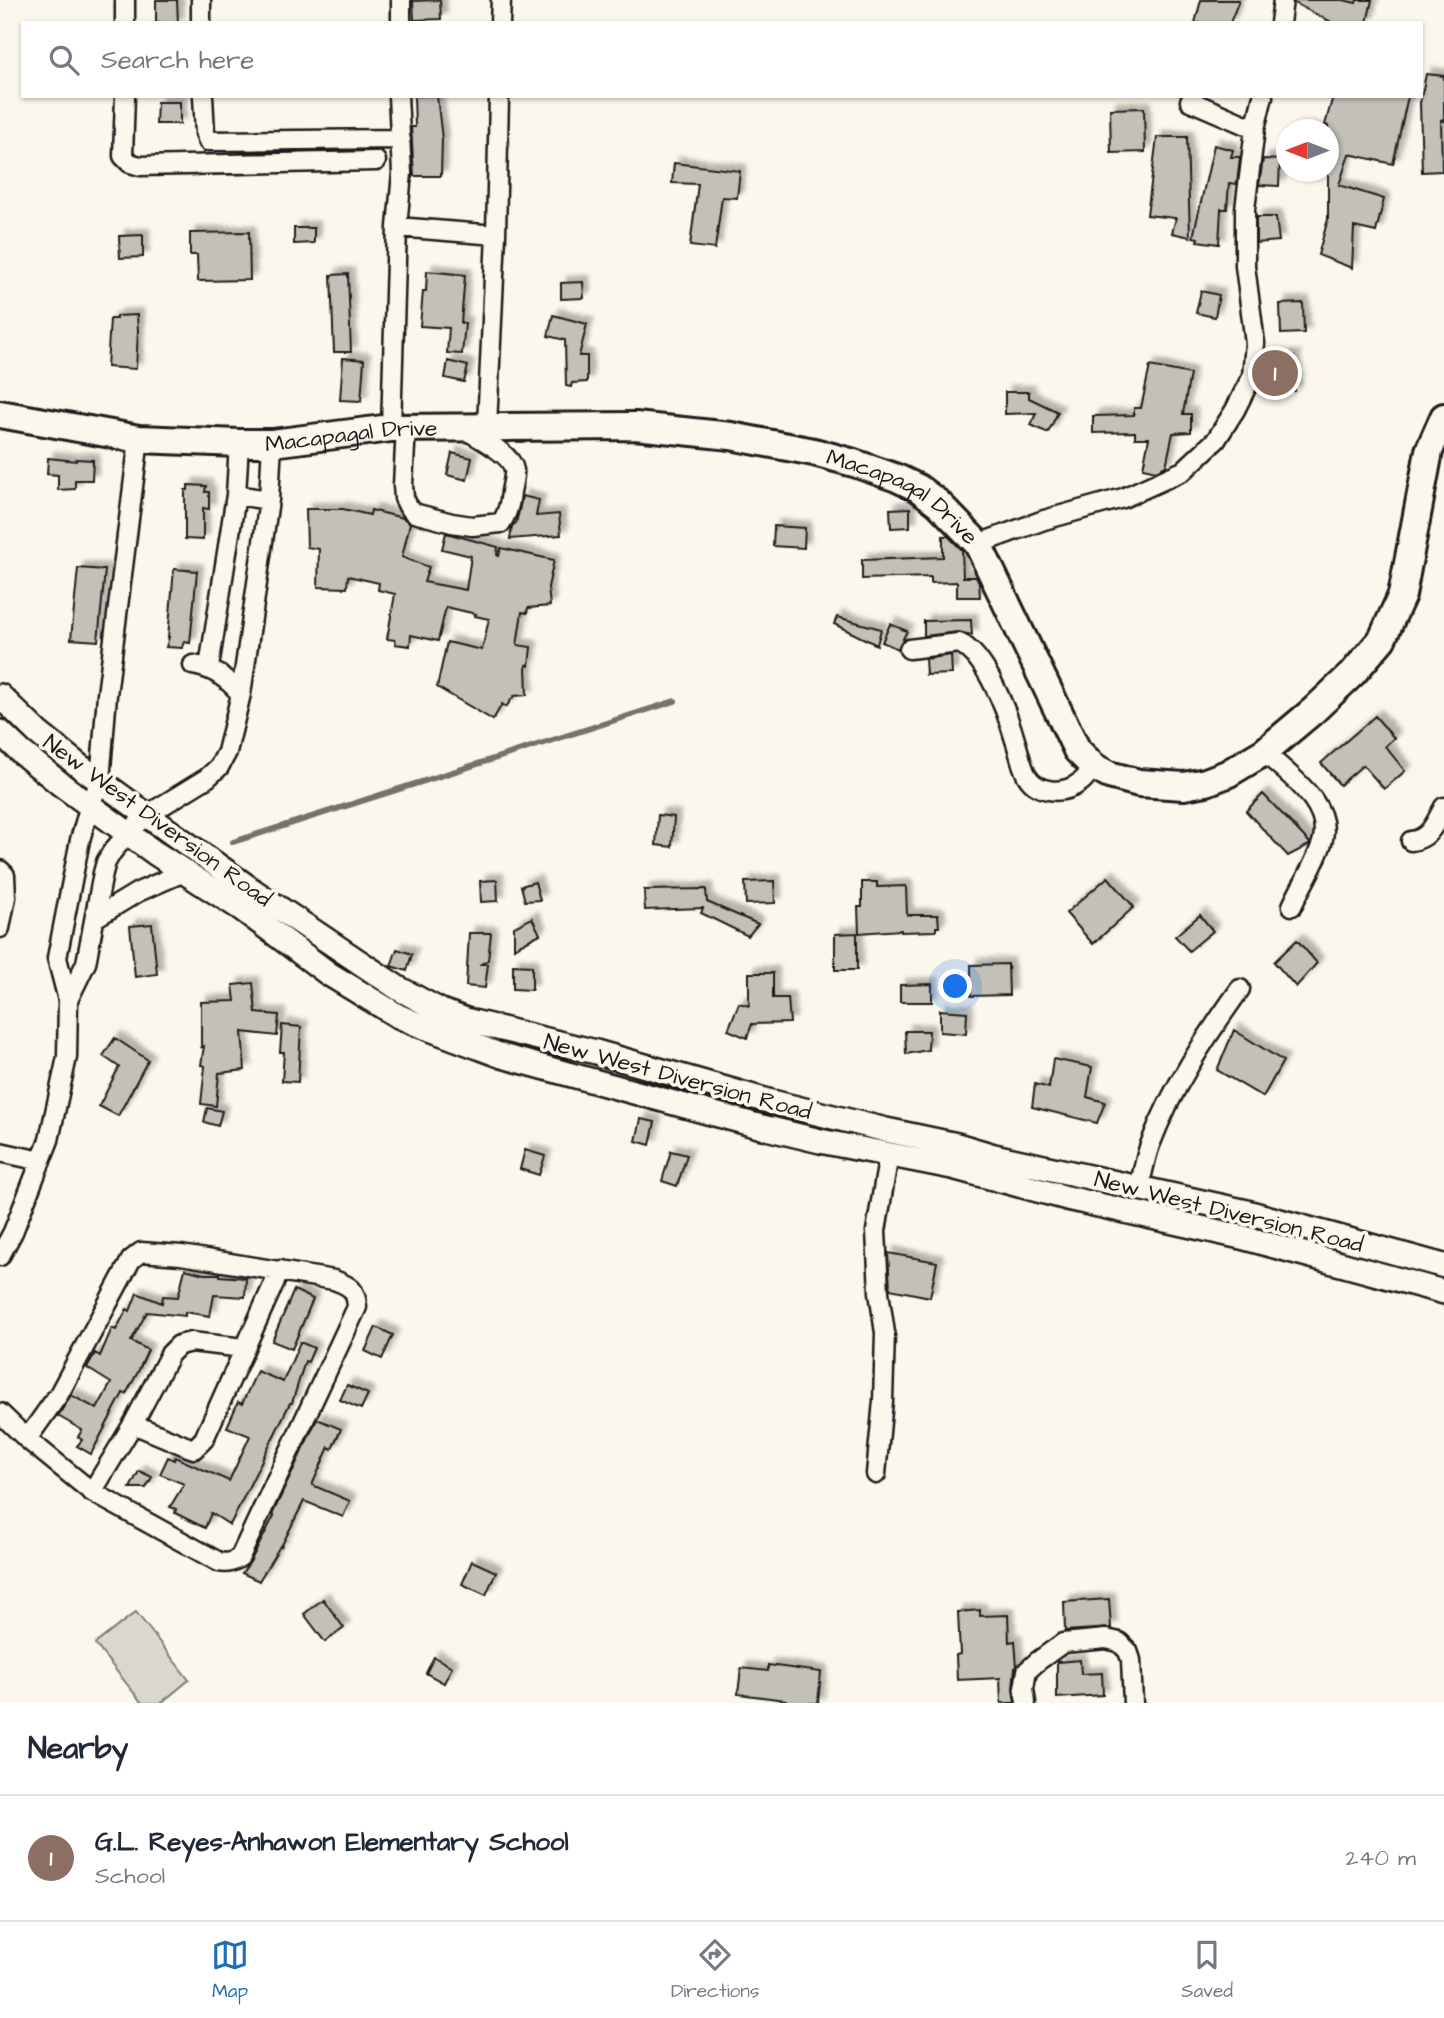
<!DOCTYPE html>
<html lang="en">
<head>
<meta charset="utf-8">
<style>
  :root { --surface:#fff; --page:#f6f6f7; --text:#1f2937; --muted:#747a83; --line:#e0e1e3; --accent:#1f6fb2 }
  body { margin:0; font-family:"Architects Daughter",sans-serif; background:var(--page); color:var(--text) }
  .compass { position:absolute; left:1276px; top:119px; width:63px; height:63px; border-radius:50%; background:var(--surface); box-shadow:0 2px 5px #0004; rotate:270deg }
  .you { position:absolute; left:956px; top:987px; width:24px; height:24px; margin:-18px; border:5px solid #fff; border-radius:50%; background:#1a73e8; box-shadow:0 0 0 10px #1a73e833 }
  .badge { display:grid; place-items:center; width:46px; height:46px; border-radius:50%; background:var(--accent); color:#fff; font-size:23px; font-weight:700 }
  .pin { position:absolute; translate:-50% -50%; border:4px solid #fff; box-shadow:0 2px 7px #0006 }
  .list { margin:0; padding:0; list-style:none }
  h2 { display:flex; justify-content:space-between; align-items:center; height:91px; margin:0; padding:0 28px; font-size:30px }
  h2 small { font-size:23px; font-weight:400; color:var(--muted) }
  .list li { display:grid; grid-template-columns:46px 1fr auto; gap:21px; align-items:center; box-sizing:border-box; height:126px; padding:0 28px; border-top:2px solid var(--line) }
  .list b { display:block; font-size:26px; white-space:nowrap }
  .list p { margin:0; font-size:23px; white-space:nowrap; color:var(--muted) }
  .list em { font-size:23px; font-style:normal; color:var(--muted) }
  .icon { flex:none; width:38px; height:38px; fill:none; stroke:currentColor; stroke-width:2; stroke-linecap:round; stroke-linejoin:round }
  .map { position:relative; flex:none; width:1444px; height:1703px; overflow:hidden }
  .search { position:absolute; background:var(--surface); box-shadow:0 2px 5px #0004; left:21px; right:21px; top:21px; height:77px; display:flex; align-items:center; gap:18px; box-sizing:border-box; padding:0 24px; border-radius:0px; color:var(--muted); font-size:26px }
  .sheet { height:217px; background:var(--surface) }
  nav { display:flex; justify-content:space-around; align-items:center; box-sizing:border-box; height:98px; border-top:2px solid var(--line); background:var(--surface); font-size:19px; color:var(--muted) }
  nav a { display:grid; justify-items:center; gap:4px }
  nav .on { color:var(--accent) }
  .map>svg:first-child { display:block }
  .garden { fill:#dad7ce; stroke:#7b7a75; stroke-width:2 }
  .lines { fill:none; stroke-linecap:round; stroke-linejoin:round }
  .stream { stroke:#74726e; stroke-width:6 }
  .building { fill:#c3c0b8; stroke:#1c1c1c; stroke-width:2; filter:url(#shadow) }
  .minor-casing { stroke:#1c1c1c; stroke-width:23 }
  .tertiary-casing { stroke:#1c1c1c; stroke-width:28 }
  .secondary-casing { stroke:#1c1c1c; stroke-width:32 }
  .minor { stroke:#fbf7ec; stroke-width:18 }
  .tertiary { stroke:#fbf7ec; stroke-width:23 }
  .secondary { stroke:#fbf7ec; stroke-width:26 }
  .labels { text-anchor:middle; stroke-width:7; stroke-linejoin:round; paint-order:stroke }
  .street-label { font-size:23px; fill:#1c1c1c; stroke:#fbf7ec }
</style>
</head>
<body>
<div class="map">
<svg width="1444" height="1703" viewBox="0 0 1444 1703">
  <defs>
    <filter id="shadow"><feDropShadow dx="6" dy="-6" stdDeviation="2" flood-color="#0004"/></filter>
  </defs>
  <rect width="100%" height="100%" fill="#fbf7ec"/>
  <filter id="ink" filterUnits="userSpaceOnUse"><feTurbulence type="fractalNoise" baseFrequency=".0143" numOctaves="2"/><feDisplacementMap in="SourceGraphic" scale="14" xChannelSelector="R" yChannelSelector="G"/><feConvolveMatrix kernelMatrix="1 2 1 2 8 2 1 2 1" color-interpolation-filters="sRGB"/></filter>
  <g filter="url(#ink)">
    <path class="garden" d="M 136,1612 L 189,1680 L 161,1703 L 142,1703 L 95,1644 Z"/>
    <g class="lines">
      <path class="stream" d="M 233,842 L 675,701"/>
    </g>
    <path class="building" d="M 156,0 L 177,0 L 178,23 L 156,23 Z
      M 440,0 L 441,19 L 414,20 L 413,1 Z
      M 1201,0 L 1239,0 L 1230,23 L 1195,23 Z
      M 1294,0 L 1343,0 L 1356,3 L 1357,0 L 1372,0 L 1367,23 L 1333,23 L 1294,3 Z
      M 1426,74 L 1444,76 L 1444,121 L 1441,120 L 1442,171 L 1422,172 L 1420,103 Z
      M 414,96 L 437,96 L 442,139 L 441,176 L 414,176 L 411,127 L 415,127 Z
      M 1333,96 L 1408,96 L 1393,164 L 1349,154 L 1339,185 L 1384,199 L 1376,232 L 1354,227 L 1352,268 L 1318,255 L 1328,219 L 1328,126 L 1325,125 Z
      M 157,102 L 180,102 L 180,124 L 156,124 Z
      M 1144,108 L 1145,152 L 1111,153 L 1110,109 Z
      M 1157,137 L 1187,137 L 1190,237 L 1172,233 L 1176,218 L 1147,215 Z
      M 1214,145 L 1233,150 L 1231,157 L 1240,157 L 1237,184 L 1229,183 L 1227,209 L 1221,209 L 1219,244 L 1197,241 L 1198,238 L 1193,237 Z
      M 1263,159 L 1280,160 L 1279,186 L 1259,185 Z
      M 674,163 L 740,171 L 737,198 L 722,197 L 715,249 L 690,246 L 698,184 L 672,183 Z
      M 1256,217 L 1276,217 L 1279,241 L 1256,243 Z
      M 294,228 L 314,228 L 314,243 L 294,244 Z
      M 249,232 L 250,280 L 198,281 L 197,255 L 190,255 L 190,233 Z
      M 143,235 L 143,257 L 120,258 L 119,236 Z
      M 427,271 L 465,275 L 461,323 L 465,323 L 462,354 L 447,353 L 449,328 L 420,326 L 423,291 L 426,291 Z
      M 348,274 L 351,352 L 334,352 L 331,275 Z
      M 583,282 L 584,298 L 561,299 L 561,283 Z
      M 1201,291 L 1219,295 L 1215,317 L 1196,313 Z
      M 1303,303 L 1304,333 L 1281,334 L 1280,304 Z
      M 137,315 L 138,331 L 136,369 L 107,367 L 110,319 L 116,319 L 116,316 Z
      M 553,315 L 587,324 L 579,356 L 587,356 L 587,382 L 572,383 L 571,387 L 566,386 L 565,340 L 548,336 Z
      M 1294,357 L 1295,391 L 1259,392 L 1263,378 L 1265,358 Z
      M 343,358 L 364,360 L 361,401 L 340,400 Z
      M 448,361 L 468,366 L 464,382 L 445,378 Z
      M 1150,366 L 1190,374 L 1183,414 L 1191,414 L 1191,432 L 1173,433 L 1166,466 L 1156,471 L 1143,468 L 1149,438 L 1135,438 L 1135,432 L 1093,433 L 1093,416 L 1134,415 L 1134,408 L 1141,408 Z
      M 1005,392 L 1029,392 L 1029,398 L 1058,412 L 1048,433 L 1031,425 L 1036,413 L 1005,414 Z
      M 452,453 L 472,458 L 467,480 L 447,475 Z
      M 48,458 L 76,461 L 76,459 L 93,460 L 92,480 L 75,480 L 75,489 L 58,490 L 58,475 L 47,474 Z
      M 188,485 L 206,486 L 205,492 L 209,492 L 209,509 L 203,508 L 203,540 L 185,539 L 185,490 L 188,490 Z
      M 522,496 L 539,500 L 536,516 L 559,514 L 561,535 L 510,539 L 512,526 L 516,523 L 519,511 Z
      M 910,508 L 910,527 L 891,528 L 890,509 Z
      M 306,509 L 343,509 L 370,515 L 371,510 L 403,518 L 410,523 L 402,557 L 429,567 L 424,582 L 466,590 L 471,556 L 442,549 L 446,533 L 498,547 L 497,555 L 499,556 L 501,548 L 554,560 L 548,587 L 550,606 L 528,608 L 527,613 L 522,612 L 517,645 L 531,647 L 529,666 L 526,665 L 527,695 L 514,696 L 506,707 L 502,704 L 493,720 L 437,687 L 447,642 L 482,650 L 489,619 L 475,616 L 476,614 L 446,607 L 438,641 L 411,635 L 410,646 L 395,644 L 395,640 L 387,639 L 395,594 L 378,590 L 379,583 L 348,576 L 347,588 L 318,587 L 319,549 L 307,547 Z
      M 774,526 L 805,528 L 804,548 L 773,546 Z
      M 943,536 L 948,536 L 962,550 L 963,577 L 976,577 L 979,583 L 980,597 L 957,597 L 957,582 L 931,583 L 931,577 L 862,579 L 862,560 L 943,557 Z
      M 78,568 L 105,570 L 98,641 L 71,639 Z
      M 174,569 L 197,571 L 190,643 L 184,642 L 182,648 L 166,647 L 169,637 L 168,637 Z
      M 837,617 L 881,629 L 877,645 L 834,624 Z
      M 971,620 L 972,635 L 958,632 L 924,636 L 924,621 Z
      M 890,624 L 907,631 L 898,649 L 882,642 Z
      M 951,655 L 952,674 L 926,675 L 925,659 Z
      M 1375,716 L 1394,738 L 1385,746 L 1405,771 L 1384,789 L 1363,765 L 1340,785 L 1321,763 Z
      M 1263,794 L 1310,843 L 1309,845 L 1288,856 L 1246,811 Z
      M 658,815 L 674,817 L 672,847 L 656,845 Z
      M 1108,877 L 1134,907 L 1093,944 L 1066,913 Z
      M 497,880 L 498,901 L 481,902 L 480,881 Z
      M 774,881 L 775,903 L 746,904 L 745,882 Z
      M 535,882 L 540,900 L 525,901 L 521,886 Z
      M 862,882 L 877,882 L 877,887 L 906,886 L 907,915 L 938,915 L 939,927 L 936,927 L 936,931 L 901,932 L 901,930 L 859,933 L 858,907 L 862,907 Z
      M 706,889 L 707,902 L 758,924 L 748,936 L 701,913 L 703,908 L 645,910 L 644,890 Z
      M 1200,915 L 1213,931 L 1189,951 L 1175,936 Z
      M 532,918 L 540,934 L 514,948 L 514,927 Z
      M 152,924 L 157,974 L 135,977 L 130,926 Z
      M 469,933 L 491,933 L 488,960 L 481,964 L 488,964 L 485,988 L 466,986 Z
      M 857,933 L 857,970 L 835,970 L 835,934 Z
      M 1297,940 L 1317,963 L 1296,987 L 1274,962 Z
      M 397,949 L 412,954 L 407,971 L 391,966 Z
      M 1008,964 L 1009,995 L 971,996 L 971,965 Z
      M 513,965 L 532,966 L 532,990 L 513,989 Z
      M 749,973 L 773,973 L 773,998 L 788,998 L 790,1023 L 752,1024 L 747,1038 L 728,1030 L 739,1003 L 749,1006 Z
      M 253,983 L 256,1013 L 279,1015 L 277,1036 L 242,1032 L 245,1070 L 219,1073 L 216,1106 L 201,1104 L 205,1066 L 201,1065 L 204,1046 L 201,1047 L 201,1002 L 235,1001 L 233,985 Z
      M 932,984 L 932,1002 L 900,1002 L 900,985 Z
      M 940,1010 L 967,1012 L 966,1034 L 940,1032 Z
      M 282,1025 L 301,1027 L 298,1082 L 282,1081 L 284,1052 L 280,1052 Z
      M 1234,1030 L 1283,1061 L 1263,1097 L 1217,1070 Z
      M 905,1031 L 929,1031 L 928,1050 L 906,1054 Z
      M 115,1038 L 148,1060 L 118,1116 L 99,1106 L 119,1067 L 103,1056 Z
      M 1053,1059 L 1092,1067 L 1087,1097 L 1105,1102 L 1097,1123 L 1032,1107 L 1035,1084 L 1049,1088 Z
      M 207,1108 L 222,1111 L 218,1126 L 204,1122 Z
      M 641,1119 L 655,1122 L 650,1145 L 636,1141 Z
      M 525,1150 L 545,1156 L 539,1175 L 520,1169 Z
      M 671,1151 L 687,1155 L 677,1186 L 662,1181 Z
      M 888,1253 L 937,1262 L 930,1297 L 890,1289 Z
      M 185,1269 L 204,1274 L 220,1274 L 220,1276 L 246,1278 L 245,1297 L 214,1295 L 210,1316 L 185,1312 L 185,1316 L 147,1312 L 131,1341 L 148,1350 L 138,1372 L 126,1394 L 123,1393 L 91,1454 L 77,1446 L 82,1440 L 78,1437 L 82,1430 L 58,1416 L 71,1395 L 97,1409 L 111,1383 L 87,1368 L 95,1353 L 100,1356 L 112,1328 L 116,1330 L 127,1309 L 130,1311 L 137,1293 L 162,1303 L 163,1296 L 178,1297 Z
      M 294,1290 L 313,1299 L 292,1349 L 272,1341 Z
      M 376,1327 L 393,1335 L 382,1359 L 365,1351 Z
      M 300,1342 L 314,1348 L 308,1362 L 305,1361 L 292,1403 L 290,1403 L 230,1525 L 211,1513 L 205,1528 L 175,1513 L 176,1509 L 170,1507 L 184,1484 L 160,1474 L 168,1457 L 174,1460 L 175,1457 L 229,1481 L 250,1436 L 227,1427 L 238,1402 L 242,1404 L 257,1371 L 283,1382 Z
      M 347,1385 L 368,1394 L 361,1409 L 340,1400 Z
      M 317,1419 L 341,1429 L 332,1449 L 329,1447 L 312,1485 L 350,1501 L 343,1517 L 304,1501 L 281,1547 L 280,1546 L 259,1581 L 242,1573 L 250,1562 L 274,1516 L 272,1515 Z
      M 139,1471 L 152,1477 L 146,1488 L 130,1488 Z
      M 472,1561 L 496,1572 L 486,1595 L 462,1584 Z
      M 323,1599 L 344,1628 L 325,1642 L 304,1614 Z
      M 1109,1599 L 1111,1628 L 1065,1631 L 1064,1602 Z
      M 980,1610 L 980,1616 L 1008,1615 L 1009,1642 L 1015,1641 L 1017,1667 L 1015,1668 L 1013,1689 L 1015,1703 L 1001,1703 L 1000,1678 L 957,1680 L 956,1655 L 960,1654 L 958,1612 Z
      M 434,1657 L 452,1667 L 444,1683 L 426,1673 Z
      M 1080,1660 L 1081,1674 L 1102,1673 L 1103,1695 L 1057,1698 L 1057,1662 Z
      M 768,1665 L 821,1672 L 818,1703 L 785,1703 L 786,1700 L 738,1694 L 741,1668 L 768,1671 Z"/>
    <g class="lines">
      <g class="minor-casing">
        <path id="minor" d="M 125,0 L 125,23
          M 201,0 L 201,23
          M 401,0 L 401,23
          M 500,23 L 501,0
          M 1280,23 L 1283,0
          M 125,96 L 123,156 L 130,163 L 140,166 L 376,161
          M 203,96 L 205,133 L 208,141 L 401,139
          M 1190,101 L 1255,129
          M 397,227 L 496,235
          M 487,426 L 496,235 L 499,96
          M 406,427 L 403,485 L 404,498 L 408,506 L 414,513 L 452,523 L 472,526 L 501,523 C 508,513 510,504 511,492 C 512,485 515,476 514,470 C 512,453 476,437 463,428
          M 391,428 L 397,227 L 402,173 L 398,96
          M 236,495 L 269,500
          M 978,544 L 1044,520 L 1123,498 L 1183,471 L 1216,440 L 1235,410 L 1252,376 L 1255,343 L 1245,266 L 1245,209 L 1255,129 L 1263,96
          M 909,649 L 959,643 C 986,655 1007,712 1015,740 C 1019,751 1021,765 1027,776 C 1037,793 1063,795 1079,783 C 1085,780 1089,772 1094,767
          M 193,665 C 214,668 227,679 241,694
          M 209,667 L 236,495 L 239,443
          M 1264,752 C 1288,775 1334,804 1322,843 C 1315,865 1301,886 1292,906
          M 1411,841 C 1430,839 1435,823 1444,807
          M 0,870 L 5,875 L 6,897 L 0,928
          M 95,918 L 138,892 L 184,872
          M 68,1000 L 86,963 L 103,873 L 106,862 L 112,852 L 128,833 L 147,815 L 207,778 L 219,767 L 227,752 L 241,694 L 269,500 L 272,443
          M 0,1152 L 41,1161
          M 1139,1187 C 1143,1173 1145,1158 1150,1145 C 1171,1089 1206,1037 1240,989
          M 0,1256 L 13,1232 L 49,1140 L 67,1057 L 68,1000 L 57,958 L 80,840 L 90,805 L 100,781 L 107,695 L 139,439
          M 0,1413 L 27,1439 L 92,1492 L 219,1562 C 228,1564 233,1562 240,1557 L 357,1307 C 356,1289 350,1286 334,1280 L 181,1255 L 141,1252 L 131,1260 L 59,1394 L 27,1439
          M 133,1424 L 170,1354 L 179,1345 L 191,1342 L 244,1348
          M 876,1474 L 883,1401 L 885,1333 L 879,1292 L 876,1231 L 889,1154
          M 92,1492 L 133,1424 L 188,1447 L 194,1449 L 204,1439 L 280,1270
          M 1026,1703 L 1024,1688 L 1027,1671 L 1038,1661 L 1063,1643 L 1106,1639 L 1119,1642 L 1128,1651 L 1131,1660 L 1133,1703"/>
      </g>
      <g class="tertiary-casing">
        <path id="tertiary" d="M 0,696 L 38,733 L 78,765 L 169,831 L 252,890 L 398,988 L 441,1011 L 469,1021 L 596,1052 L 768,1101 L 886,1130 L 957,1145 L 994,1156 L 1247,1212 L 1444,1266
          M 0,732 L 21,752 L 63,786 L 155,853 L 242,909 L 329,974 L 398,1016 L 419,1025 L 502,1056 L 762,1127 L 820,1141 L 952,1167 L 1067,1198 L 1241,1237 L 1444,1292"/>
      </g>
      <g class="secondary-casing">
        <g id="secondary">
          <path id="s1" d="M 0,414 L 139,439 L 239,443 L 272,443 L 391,428 L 635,426 L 731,436 L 814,452 L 854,463 L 897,478 L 918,488 L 938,503 L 978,544 L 1077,750 L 1094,767 L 1109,775 L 1139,783 L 1184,786 L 1206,782 L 1227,774 L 1264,752 L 1314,710 L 1353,673 L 1382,639 L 1402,595 L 1429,451 L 1444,417"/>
        </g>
      </g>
      <use href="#minor" class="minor"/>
      <use href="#tertiary" class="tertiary"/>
      <use href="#secondary" class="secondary"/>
    </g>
  </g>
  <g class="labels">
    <g class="street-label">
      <text dy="8" stroke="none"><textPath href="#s1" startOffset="354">Macapagal Drive</textPath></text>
      <text dy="8" stroke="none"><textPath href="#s1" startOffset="920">Macapagal Drive</textPath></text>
      <text transform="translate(158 820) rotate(36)" y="8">New West Diversion Road</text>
      <text transform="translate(678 1076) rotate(15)" y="8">New West Diversion Road</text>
      <text transform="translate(1229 1211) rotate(14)" y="8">New West Diversion Road</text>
    </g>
  </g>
</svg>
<svg class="compass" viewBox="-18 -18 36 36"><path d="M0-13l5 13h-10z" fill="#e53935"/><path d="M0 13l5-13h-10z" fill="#747a83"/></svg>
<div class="you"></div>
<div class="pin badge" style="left:1275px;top:373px;background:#8d6e63">1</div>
<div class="search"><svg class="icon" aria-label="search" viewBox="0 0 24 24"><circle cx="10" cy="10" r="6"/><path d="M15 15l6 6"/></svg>Search here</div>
</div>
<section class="sheet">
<h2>Nearby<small></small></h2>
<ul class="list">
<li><span class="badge" style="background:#8d6e63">1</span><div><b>G.L. Reyes-Anhawon Elementary School</b><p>School</p></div><em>240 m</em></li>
</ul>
</section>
<nav>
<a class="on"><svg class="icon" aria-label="map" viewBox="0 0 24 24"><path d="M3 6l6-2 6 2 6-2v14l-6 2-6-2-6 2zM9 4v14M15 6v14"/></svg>Map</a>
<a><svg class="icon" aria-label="directions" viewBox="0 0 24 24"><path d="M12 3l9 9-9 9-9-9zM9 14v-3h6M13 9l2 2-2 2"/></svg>Directions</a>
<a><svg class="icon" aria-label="saved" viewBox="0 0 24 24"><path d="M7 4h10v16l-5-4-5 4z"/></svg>Saved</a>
</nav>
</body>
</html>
